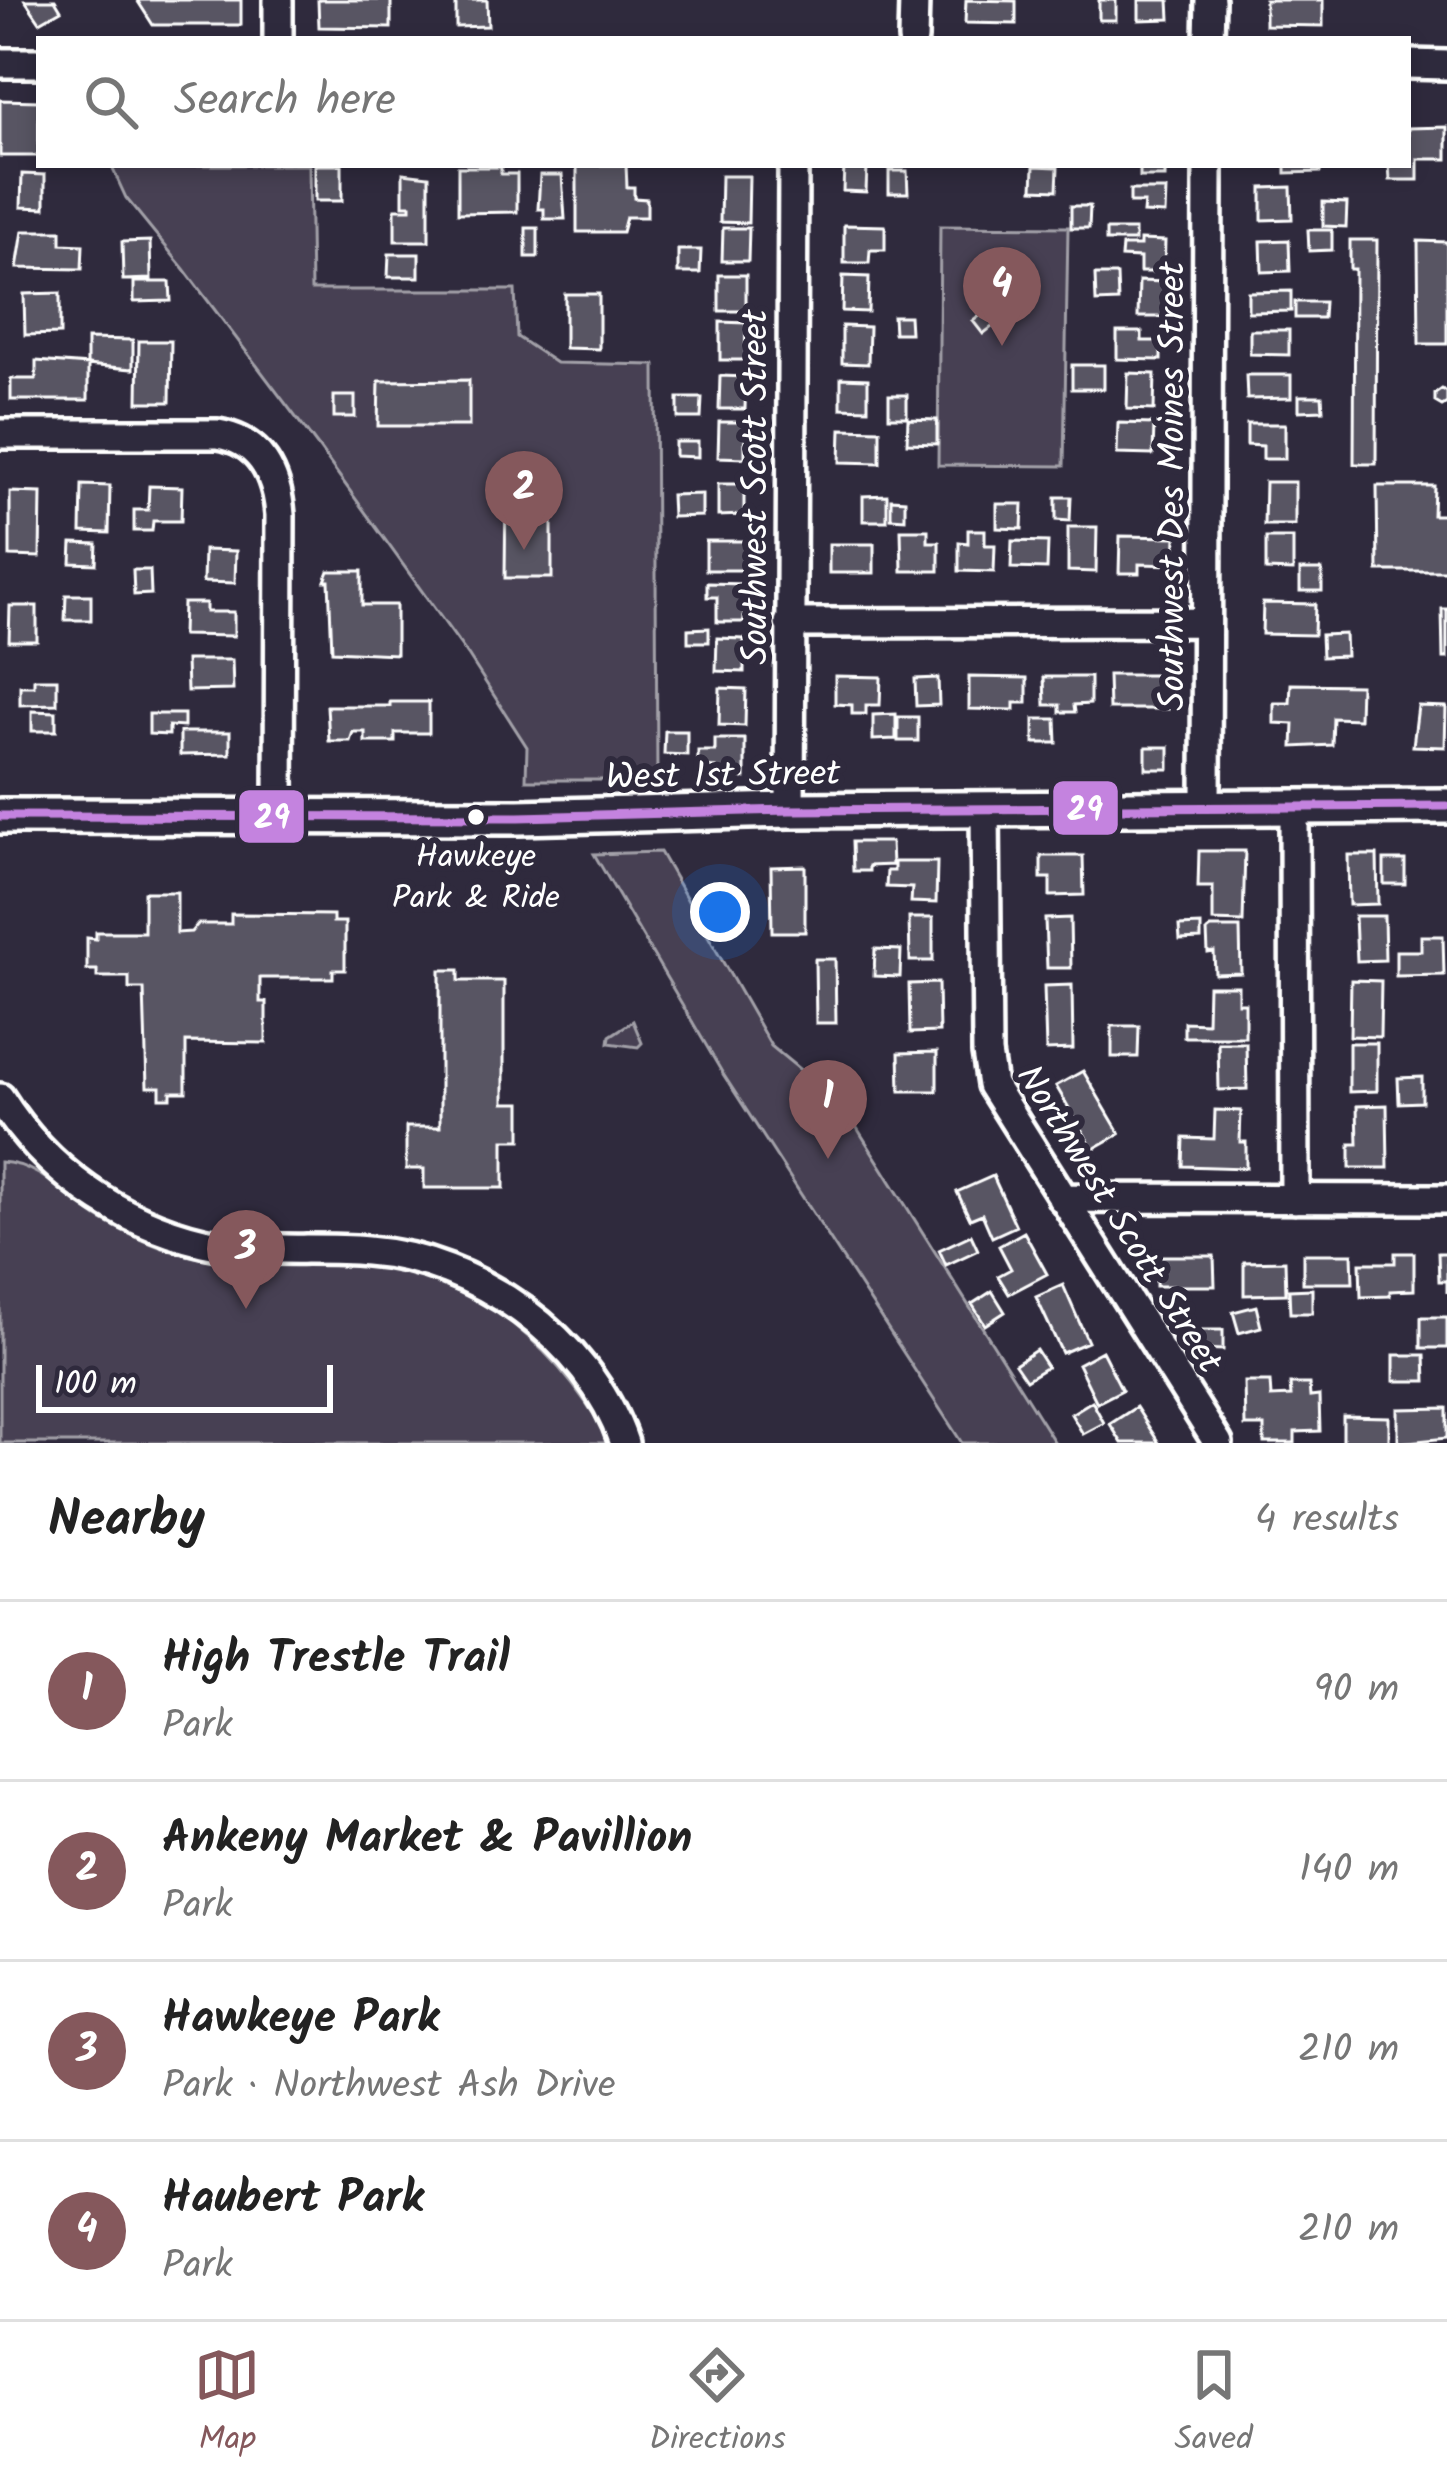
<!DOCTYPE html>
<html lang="en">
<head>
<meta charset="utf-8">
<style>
  :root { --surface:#fff; --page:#f6f6f6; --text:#222; --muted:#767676; --line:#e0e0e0; --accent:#85585c }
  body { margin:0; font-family:Kalam,sans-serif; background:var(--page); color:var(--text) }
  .scale { position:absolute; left:36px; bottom:30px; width:297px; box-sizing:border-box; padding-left:12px; border:6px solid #fff; border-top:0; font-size:33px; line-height:42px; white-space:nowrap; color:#fff; -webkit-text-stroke:9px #2f2a3d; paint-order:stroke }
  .you { position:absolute; left:720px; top:912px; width:42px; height:42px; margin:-30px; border:9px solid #fff; border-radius:50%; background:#1a73e8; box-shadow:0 0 0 18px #1a73e833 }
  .badge { display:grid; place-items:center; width:78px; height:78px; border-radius:50%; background:var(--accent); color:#fff; font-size:39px; font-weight:700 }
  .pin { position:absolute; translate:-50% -99px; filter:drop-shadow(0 3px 6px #0008) }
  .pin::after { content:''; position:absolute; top:63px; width:42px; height:36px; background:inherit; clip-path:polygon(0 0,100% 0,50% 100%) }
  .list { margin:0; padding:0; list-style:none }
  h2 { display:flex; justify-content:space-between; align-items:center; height:156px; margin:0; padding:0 48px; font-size:51px }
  h2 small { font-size:39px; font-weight:400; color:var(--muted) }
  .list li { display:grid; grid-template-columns:78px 1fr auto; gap:36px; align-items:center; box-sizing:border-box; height:180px; padding:0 48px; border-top:3px solid var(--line) }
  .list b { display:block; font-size:45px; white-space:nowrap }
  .list p { margin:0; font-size:39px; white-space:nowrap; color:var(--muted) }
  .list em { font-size:39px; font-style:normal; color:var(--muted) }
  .icon { flex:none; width:66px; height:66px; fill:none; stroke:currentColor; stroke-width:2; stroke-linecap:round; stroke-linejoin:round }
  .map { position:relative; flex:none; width:1447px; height:1443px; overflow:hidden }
  .search { position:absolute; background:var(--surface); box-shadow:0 6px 18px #0003; left:36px; right:36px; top:36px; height:132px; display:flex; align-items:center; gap:30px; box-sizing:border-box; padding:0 42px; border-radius:0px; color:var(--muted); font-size:45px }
  .sheet { height:876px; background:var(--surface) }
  nav { display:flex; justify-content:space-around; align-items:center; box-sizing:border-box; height:168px; border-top:3px solid var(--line); background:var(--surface); font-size:33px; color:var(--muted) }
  nav a { display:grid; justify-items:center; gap:6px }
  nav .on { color:var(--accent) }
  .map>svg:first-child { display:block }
  .green { fill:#464152; stroke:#a2a0a8; stroke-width:3 }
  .building { fill:#595564; stroke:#fff; stroke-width:3 }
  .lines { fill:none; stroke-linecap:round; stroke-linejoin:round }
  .minor-casing { stroke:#fff; stroke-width:36 }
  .major-casing { stroke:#fff; stroke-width:42 }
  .minor { stroke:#2f2a3d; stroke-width:27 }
  .major { stroke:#2f2a3d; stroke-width:33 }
  .bus-1-casing { stroke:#2f2a3d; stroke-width:18 }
  .bus-1 { stroke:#c483df; stroke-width:9 }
  .bus-dot { fill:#fff; stroke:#2f2a3d; stroke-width:4.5 }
  .labels { text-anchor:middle; stroke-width:12; stroke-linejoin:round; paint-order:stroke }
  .bus-label { font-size:33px; fill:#fff; stroke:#2f2a3d }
  .street-label { font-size:36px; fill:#fff; stroke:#2f2a3d }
  .line-badge { stroke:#2f2a3d; stroke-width:4.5 }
  .badge-label { font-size:33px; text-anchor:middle; font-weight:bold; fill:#fff }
</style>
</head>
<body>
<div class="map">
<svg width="1447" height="1443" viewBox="0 0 1447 1443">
  <rect width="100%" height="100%" fill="#2f2a3d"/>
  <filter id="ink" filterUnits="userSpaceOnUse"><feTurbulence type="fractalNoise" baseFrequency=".00833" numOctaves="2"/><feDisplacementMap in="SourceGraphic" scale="24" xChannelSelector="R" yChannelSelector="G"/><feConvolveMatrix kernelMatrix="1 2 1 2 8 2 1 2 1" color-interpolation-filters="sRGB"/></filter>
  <g filter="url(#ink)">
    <path class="green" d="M 111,165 L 309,165 L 311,290 L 515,290 L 517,337 L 556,363 L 655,365 L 657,780 L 526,780 L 527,747 L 468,655 L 319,448 L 184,269 L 126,198 Z
      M 940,226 L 1068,227 L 1064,466 L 938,465 Z
      M 660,852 L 771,1046 L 842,1104 L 1055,1443 L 962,1443 L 723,1074 L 594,854 Z
      M 633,1021 L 642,1043 L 638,1047 L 609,1043 L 610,1036 Z
      M 0,1162 C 40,1163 69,1200 102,1220 C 120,1230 141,1240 160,1247 C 218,1269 274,1261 333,1262 C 461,1264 551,1335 611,1443 L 0,1443 Z"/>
    <path class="building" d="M 25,0 L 55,0 L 61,10 L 40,22 Z
      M 137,0 L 241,0 L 241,25 L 153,25 Z
      M 318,0 L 391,0 L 391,28 L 319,27 Z
      M 456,0 L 487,0 L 488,26 L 456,27 Z
      M 966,0 L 1016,1 L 1016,24 L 965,23 Z
      M 1099,0 L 1116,0 L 1116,20 L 1099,20 Z
      M 1139,0 L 1169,0 L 1170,19 L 1139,20 Z
      M 1265,0 L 1323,0 L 1323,26 L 1265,25 Z
      M 0,100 L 39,101 L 39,156 L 0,156 Z
      M 1447,127 L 1447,159 L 1418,159 L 1418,180 L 1390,180 L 1389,165 L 1408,165 L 1408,128 Z
      M 315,165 L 342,165 L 342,201 L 315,201 Z
      M 577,165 L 626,165 L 627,187 L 634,187 L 634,198 L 647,199 L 647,217 L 626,217 L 622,232 L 577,232 Z
      M 1140,165 L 1165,165 L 1165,177 L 1140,177 Z
      M 1320,165 L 1320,172 L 1286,173 L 1286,166 L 1265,166 Z
      M 844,166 L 867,167 L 866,192 L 843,191 Z
      M 1034,166 L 1058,167 L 1057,190 L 1033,189 Z
      M 458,167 L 501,167 L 501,174 L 517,174 L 517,212 L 458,213 Z
      M 889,171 L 907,171 L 908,193 L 889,193 Z
      M 403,173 L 429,176 L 429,241 L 395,241 L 395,209 L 411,209 L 411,205 L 403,205 Z
      M 22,174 L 45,175 L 45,208 L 21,207 Z
      M 540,175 L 562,175 L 565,219 L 544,219 L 544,209 L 538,209 Z
      M 721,176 L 749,176 L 748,223 L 720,222 Z
      M 1291,187 L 1292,219 L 1262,220 L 1262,188 Z
      M 1130,190 L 1166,190 L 1165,214 L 1143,213 L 1144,203 L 1130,203 Z
      M 1323,202 L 1347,203 L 1346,227 L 1323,226 Z
      M 1071,206 L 1090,206 L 1089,228 L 1071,228 Z
      M 844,225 L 885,226 L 885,250 L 870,250 L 869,263 L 844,263 Z
      M 526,228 L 538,228 L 538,257 L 526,257 Z
      M 723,228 L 749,228 L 748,261 L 722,261 Z
      M 1106,230 L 1135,230 L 1135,241 L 1106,241 Z
      M 1308,230 L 1332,230 L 1332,250 L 1309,251 Z
      M 23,231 L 61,231 L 61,244 L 83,245 L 82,269 L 17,268 Z
      M 1140,240 L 1165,241 L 1164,272 L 1140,272 L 1140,258 L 1121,257 L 1122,246 L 1140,246 Z
      M 1289,240 L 1290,271 L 1262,272 L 1261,241 Z
      M 1350,240 L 1377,240 L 1376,464 L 1354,464 L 1355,269 L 1350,269 Z
      M 150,241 L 151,279 L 123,280 L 122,242 Z
      M 1418,241 L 1447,242 L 1447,344 L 1419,344 Z
      M 678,250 L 701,250 L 700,273 L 678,273 Z
      M 389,254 L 419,254 L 419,277 L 388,277 Z
      M 719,275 L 746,275 L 746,311 L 719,311 Z
      M 1095,275 L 1117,275 L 1118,301 L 1096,302 Z
      M 843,276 L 869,277 L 868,312 L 842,311 Z
      M 1139,281 L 1165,282 L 1164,317 L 1138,317 Z
      M 134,282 L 170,282 L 171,301 L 134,302 Z
      M 1291,291 L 1291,311 L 1248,312 L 1248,292 Z
      M 60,293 L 60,334 L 25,335 L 24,294 Z
      M 565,294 L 599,294 L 599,349 L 565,348 Z
      M 1295,302 L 1324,302 L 1323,318 L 1295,318 Z
      M 986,311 L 996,324 L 983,334 L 973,321 Z
      M 893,316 L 909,316 L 910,333 L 894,333 Z
      M 720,322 L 746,323 L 745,360 L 720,360 Z
      M 842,326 L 869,327 L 868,364 L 842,363 Z
      M 1250,330 L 1289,330 L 1289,355 L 1250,354 Z
      M 1117,332 L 1142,332 L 1142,341 L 1161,341 L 1161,360 L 1117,359 Z
      M 87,339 L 133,340 L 133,369 L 87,365 Z
      M 139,341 L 171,341 L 170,402 L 138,402 Z
      M 36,361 L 88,365 L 88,400 L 11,400 L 11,379 L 36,379 Z
      M 1072,365 L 1104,365 L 1104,389 L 1072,389 Z
      M 1128,373 L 1155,374 L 1154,410 L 1127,409 Z
      M 1246,375 L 1291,375 L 1291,398 L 1247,399 Z
      M 720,376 L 746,377 L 745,409 L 719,409 Z
      M 841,378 L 868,379 L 868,409 L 841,408 Z
      M 469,380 L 469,426 L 378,426 L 379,381 Z
      M 1442,389 L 1447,392 L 1447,403 L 1442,406 L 1435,402 L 1435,394 Z
      M 889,395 L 907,395 L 907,417 L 889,417 Z
      M 334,396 L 355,396 L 355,417 L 334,417 Z
      M 1299,396 L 1322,396 L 1323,410 L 1299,411 Z
      M 678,398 L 702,398 L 701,418 L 678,418 Z
      M 908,419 L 937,420 L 937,444 L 907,443 Z
      M 719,422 L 745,422 L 745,458 L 718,457 Z
      M 1118,423 L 1154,424 L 1153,455 L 1117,454 Z
      M 1247,424 L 1285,424 L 1285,459 L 1263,459 L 1263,446 L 1247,445 Z
      M 841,429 L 880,430 L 880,463 L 840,462 Z
      M 675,442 L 698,442 L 698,457 L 675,456 Z
      M 1265,482 L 1295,482 L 1295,525 L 1264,525 Z
      M 718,484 L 744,484 L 744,515 L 718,516 Z
      M 82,485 L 110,486 L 109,533 L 81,532 Z
      M 149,486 L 182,487 L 181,521 L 153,521 L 152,531 L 134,531 L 134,510 L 148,510 Z
      M 1377,486 L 1434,486 L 1433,515 L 1447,515 L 1447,571 L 1378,571 Z
      M 506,487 L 552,487 L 552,578 L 505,578 Z
      M 10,492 L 41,493 L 40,557 L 10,556 Z
      M 702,494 L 702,516 L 672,517 L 671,495 Z
      M 887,495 L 887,521 L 863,521 L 863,496 Z
      M 1056,497 L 1071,497 L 1070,521 L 1056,520 Z
      M 891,499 L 905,500 L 905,519 L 891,518 Z
      M 997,504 L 1023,504 L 1022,529 L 997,528 Z
      M 1068,527 L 1097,527 L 1096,572 L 1068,571 Z
      M 901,530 L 928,530 L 928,542 L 939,542 L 939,571 L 902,571 Z
      M 968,530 L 985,530 L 985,545 L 995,545 L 994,572 L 959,571 L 959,542 L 968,543 Z
      M 1120,536 L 1176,537 L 1175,565 L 1139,564 L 1139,573 L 1119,573 Z
      M 1266,538 L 1293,538 L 1293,571 L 1266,570 Z
      M 706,541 L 746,541 L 746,570 L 706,570 Z
      M 1012,541 L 1048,542 L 1047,569 L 1011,568 Z
      M 72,543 L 97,544 L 96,564 L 71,563 Z
      M 829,544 L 874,544 L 874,573 L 829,573 Z
      M 204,550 L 236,551 L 235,583 L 203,582 Z
      M 133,570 L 150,570 L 151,594 L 134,595 Z
      M 1300,570 L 1322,570 L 1322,591 L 1300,591 Z
      M 329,571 L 362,571 L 362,605 L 396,605 L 396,654 L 332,651 L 329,581 L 325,581 Z
      M 707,583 L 745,584 L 744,622 L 717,622 L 717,597 L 707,597 Z
      M 66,595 L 91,595 L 91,620 L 65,620 Z
      M 183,603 L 206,603 L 206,612 L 234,612 L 234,636 L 182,635 Z
      M 1263,603 L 1315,604 L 1314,635 L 1262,634 Z
      M 10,606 L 37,606 L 37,641 L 9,641 Z
      M 1442,609 L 1447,609 L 1447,658 L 1443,658 Z
      M 709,628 L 709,642 L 688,642 L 688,629 Z
      M 1345,634 L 1346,656 L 1322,657 L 1321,635 Z
      M 717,638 L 744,639 L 744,672 L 716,671 Z
      M 186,660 L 232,660 L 233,690 L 187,691 Z
      M 1108,675 L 1171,675 L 1171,709 L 1109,709 Z
      M 835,676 L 881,677 L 880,705 L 866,705 L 866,714 L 852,714 L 852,705 L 835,704 Z
      M 969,677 L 1027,678 L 1027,703 L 1014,703 L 1014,710 L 969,709 Z
      M 1044,677 L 1090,677 L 1090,704 L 1074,705 L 1075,712 L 1060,712 L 1060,705 L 1045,705 Z
      M 938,678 L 939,705 L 916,706 L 915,679 Z
      M 34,679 L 57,679 L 57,704 L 20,705 L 20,686 L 34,686 Z
      M 1291,684 L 1360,685 L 1359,719 L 1333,718 L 1332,745 L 1293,747 L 1294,724 L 1274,723 L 1274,703 L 1290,703 Z
      M 720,688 L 746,689 L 745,726 L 719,725 Z
      M 390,702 L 429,702 L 429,733 L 395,733 L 395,742 L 365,742 L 365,732 L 353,732 L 350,741 L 329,741 L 327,706 L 390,706 Z
      M 1418,706 L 1446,707 L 1445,747 L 1413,746 Z
      M 32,711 L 56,712 L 56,731 L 32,731 Z
      M 149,714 L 184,714 L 184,727 L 169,726 L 169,735 L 149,734 Z
      M 896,714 L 896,739 L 873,740 L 873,715 Z
      M 898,717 L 918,717 L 918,741 L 898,741 Z
      M 1034,719 L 1056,719 L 1057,743 L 1034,743 Z
      M 665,731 L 687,731 L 687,755 L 664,754 Z
      M 180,732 L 230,732 L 230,754 L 180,755 Z
      M 715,739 L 745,739 L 745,778 L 716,778 L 716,768 L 698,767 L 698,751 L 715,751 Z
      M 1146,747 L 1169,747 L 1169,769 L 1146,769 Z
      M 852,842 L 891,842 L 892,865 L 869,866 L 869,871 L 853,871 Z
      M 1199,851 L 1245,851 L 1243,922 L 1213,921 L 1213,887 L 1198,887 Z
      M 1348,855 L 1377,855 L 1378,904 L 1349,905 Z
      M 1041,856 L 1083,856 L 1084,895 L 1050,896 L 1050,878 L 1041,878 Z
      M 1384,860 L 1405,860 L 1405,884 L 1384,884 Z
      M 894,862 L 937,862 L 936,903 L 911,902 L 912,888 L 886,887 L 887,871 L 894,871 Z
      M 805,866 L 805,932 L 772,932 L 771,867 Z
      M 144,892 L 177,892 L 177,933 L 191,932 L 198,924 L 231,924 L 231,914 L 333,915 L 333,922 L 345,922 L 345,970 L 333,970 L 333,978 L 260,978 L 260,1002 L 266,1002 L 266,1043 L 186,1042 L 186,1092 L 171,1092 L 171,1098 L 160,1098 L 160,1087 L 147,1087 L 144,989 L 129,989 L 129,977 L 97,977 L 97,970 L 87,970 L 87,938 L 96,939 L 96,932 L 144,932 Z
      M 1355,916 L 1384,916 L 1385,960 L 1357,961 Z
      M 909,918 L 933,918 L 933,961 L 910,961 Z
      M 1070,918 L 1071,968 L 1047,968 L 1045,919 Z
      M 1201,925 L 1201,939 L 1180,940 L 1179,926 Z
      M 1211,928 L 1240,928 L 1241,973 L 1215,974 L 1214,952 L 1208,953 L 1207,931 Z
      M 1421,936 L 1443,936 L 1444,975 L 1396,976 L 1396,951 L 1421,951 Z
      M 875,949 L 901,950 L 900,977 L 874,976 Z
      M 815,959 L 835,959 L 836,1023 L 816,1023 Z
      M 440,970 L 459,970 L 459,981 L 504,981 L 504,1103 L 521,1103 L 521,1140 L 504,1140 L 504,1188 L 424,1188 L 424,1169 L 406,1169 L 406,1127 L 440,1127 Z
      M 1351,980 L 1381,981 L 1380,1037 L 1350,1036 Z
      M 938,983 L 939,1032 L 910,1033 L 909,984 Z
      M 1072,985 L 1073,1049 L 1046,1050 L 1044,986 Z
      M 1208,986 L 1238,986 L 1238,1003 L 1245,1003 L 1245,1037 L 1184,1037 L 1184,1022 L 1207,1023 Z
      M 1112,1026 L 1139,1026 L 1138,1057 L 1112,1057 Z
      M 1218,1043 L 1246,1043 L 1247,1089 L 1219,1090 Z
      M 1349,1043 L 1377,1043 L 1377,1091 L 1349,1092 Z
      M 937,1052 L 937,1091 L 900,1091 L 899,1053 Z
      M 1083,1071 L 1120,1134 L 1093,1149 L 1056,1086 Z
      M 1422,1077 L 1422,1102 L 1399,1103 L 1398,1078 Z
      M 1387,1105 L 1388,1168 L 1350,1168 L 1350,1144 L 1358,1144 L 1357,1106 Z
      M 1215,1110 L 1241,1111 L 1240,1142 L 1246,1142 L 1246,1168 L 1183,1166 L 1184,1138 L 1214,1139 Z
      M 993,1176 L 1016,1226 L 992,1237 L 982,1214 L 970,1219 L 957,1192 Z
      M 1024,1232 L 1047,1274 L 1009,1294 L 998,1276 L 1011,1269 L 999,1246 Z
      M 971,1235 L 978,1250 L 946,1265 L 939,1250 Z
      M 1395,1253 L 1414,1253 L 1414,1290 L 1390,1291 L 1390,1296 L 1361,1297 L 1360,1263 L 1395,1263 Z
      M 1438,1253 L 1447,1253 L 1447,1293 L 1447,1281 L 1439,1281 Z
      M 1303,1254 L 1352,1254 L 1353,1283 L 1303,1283 Z
      M 1156,1256 L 1214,1256 L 1215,1286 L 1156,1286 Z
      M 1285,1261 L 1286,1294 L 1244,1295 L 1244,1262 Z
      M 1063,1285 L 1088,1342 L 1062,1353 L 1036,1297 Z
      M 1312,1289 L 1312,1313 L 1290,1313 L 1289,1290 Z
      M 992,1291 L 1005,1312 L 985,1325 L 972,1304 Z
      M 1256,1306 L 1261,1327 L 1239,1333 L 1233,1312 Z
      M 1421,1317 L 1447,1317 L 1447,1348 L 1421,1348 Z
      M 1200,1330 L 1223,1330 L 1223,1350 L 1200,1349 Z
      M 1036,1350 L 1047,1367 L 1026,1380 L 1015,1364 Z
      M 1102,1351 L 1122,1390 L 1097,1403 L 1078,1364 Z
      M 1394,1355 L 1425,1355 L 1426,1381 L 1394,1381 Z
      M 1244,1382 L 1270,1382 L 1271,1397 L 1291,1396 L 1290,1384 L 1309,1384 L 1310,1397 L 1319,1396 L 1320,1431 L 1295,1432 L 1295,1443 L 1264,1443 L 1264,1426 L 1245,1426 Z
      M 1092,1401 L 1104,1423 L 1083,1434 L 1071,1414 Z
      M 1136,1407 L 1159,1443 L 1122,1443 L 1110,1424 Z
      M 1447,1408 L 1447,1438 L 1398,1443 L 1398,1409 Z
      M 1343,1416 L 1389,1417 L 1389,1443 L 1343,1443 Z"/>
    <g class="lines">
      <g class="minor-casing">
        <path id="minor" d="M 278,39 L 278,0
          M 913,39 L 914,0
          M 1209,39 L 1210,0
          M 0,63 L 39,63
          M 1408,64 L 1447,65
          M 0,434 L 218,434 C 261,441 277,475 280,515 L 279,816
          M 789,623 L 1205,622
          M 1206,807 L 1208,165
          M 1294,807 L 1295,1199
          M 985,808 L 987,1053 L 992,1085 L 1218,1443
          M 790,810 L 793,165
          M 0,1098 C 46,1171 118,1222 203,1242 C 257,1254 312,1246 367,1251 C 475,1259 589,1338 624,1443
          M 1062,1198 L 1447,1199"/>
      </g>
      <g class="major-casing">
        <path id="major" d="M 0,816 L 519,817 L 790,810 L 1447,806"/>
      </g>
      <use href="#minor" class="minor"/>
      <use href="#major" class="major"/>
      <g class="bus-1-casing">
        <path id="bus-1" d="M 0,816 L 519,817 L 790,810 L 1447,806"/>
      </g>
      <use href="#bus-1" class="bus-1"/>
    </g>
  </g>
  <circle class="bus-dot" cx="476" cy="817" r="10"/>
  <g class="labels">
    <g class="bus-label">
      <text x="476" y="867">Hawkeye<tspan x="476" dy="41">Park &amp; Ride</tspan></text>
    </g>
    <g class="street-label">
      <text transform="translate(1171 486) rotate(-90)" y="13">Southwest Des Moines Street</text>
      <text transform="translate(754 487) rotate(-90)" y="13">Southwest Scott Street</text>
      <text transform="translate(723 773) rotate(-1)" y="13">West 1st Street</text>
      <text transform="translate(1121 1218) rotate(58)" y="13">Northwest Scott Street</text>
    </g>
  </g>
  <g class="line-badge">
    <rect x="1051" y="779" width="69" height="58" rx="12" fill="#c483df"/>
    <rect x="237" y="788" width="69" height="57" rx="12" fill="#c483df"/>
  </g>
  <g class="badge-label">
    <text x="1085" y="820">29</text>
    <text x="272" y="828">29</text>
  </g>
</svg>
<div class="scale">100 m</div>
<div class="you"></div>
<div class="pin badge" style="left:828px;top:1159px">1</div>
<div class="pin badge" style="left:524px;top:550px">2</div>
<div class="pin badge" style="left:246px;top:1309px">3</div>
<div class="pin badge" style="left:1002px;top:346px">4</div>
<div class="search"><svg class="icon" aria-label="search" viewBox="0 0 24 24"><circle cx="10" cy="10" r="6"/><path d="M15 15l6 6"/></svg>Search here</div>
</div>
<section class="sheet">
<h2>Nearby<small>4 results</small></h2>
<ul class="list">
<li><span class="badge">1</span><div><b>High Trestle Trail</b><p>Park</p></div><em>90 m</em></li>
<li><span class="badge">2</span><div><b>Ankeny Market &amp; Pavillion</b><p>Park</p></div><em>140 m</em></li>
<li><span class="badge">3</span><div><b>Hawkeye Park</b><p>Park · Northwest Ash Drive</p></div><em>210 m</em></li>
<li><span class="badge">4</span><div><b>Haubert Park</b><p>Park</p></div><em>210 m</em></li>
</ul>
</section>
<nav>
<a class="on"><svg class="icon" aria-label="map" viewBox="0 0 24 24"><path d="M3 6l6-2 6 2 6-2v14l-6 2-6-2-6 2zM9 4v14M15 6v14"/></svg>Map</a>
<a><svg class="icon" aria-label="directions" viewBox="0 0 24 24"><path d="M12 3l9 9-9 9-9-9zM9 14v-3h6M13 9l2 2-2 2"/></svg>Directions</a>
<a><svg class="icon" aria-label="saved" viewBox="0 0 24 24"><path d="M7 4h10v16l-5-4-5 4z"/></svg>Saved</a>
</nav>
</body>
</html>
